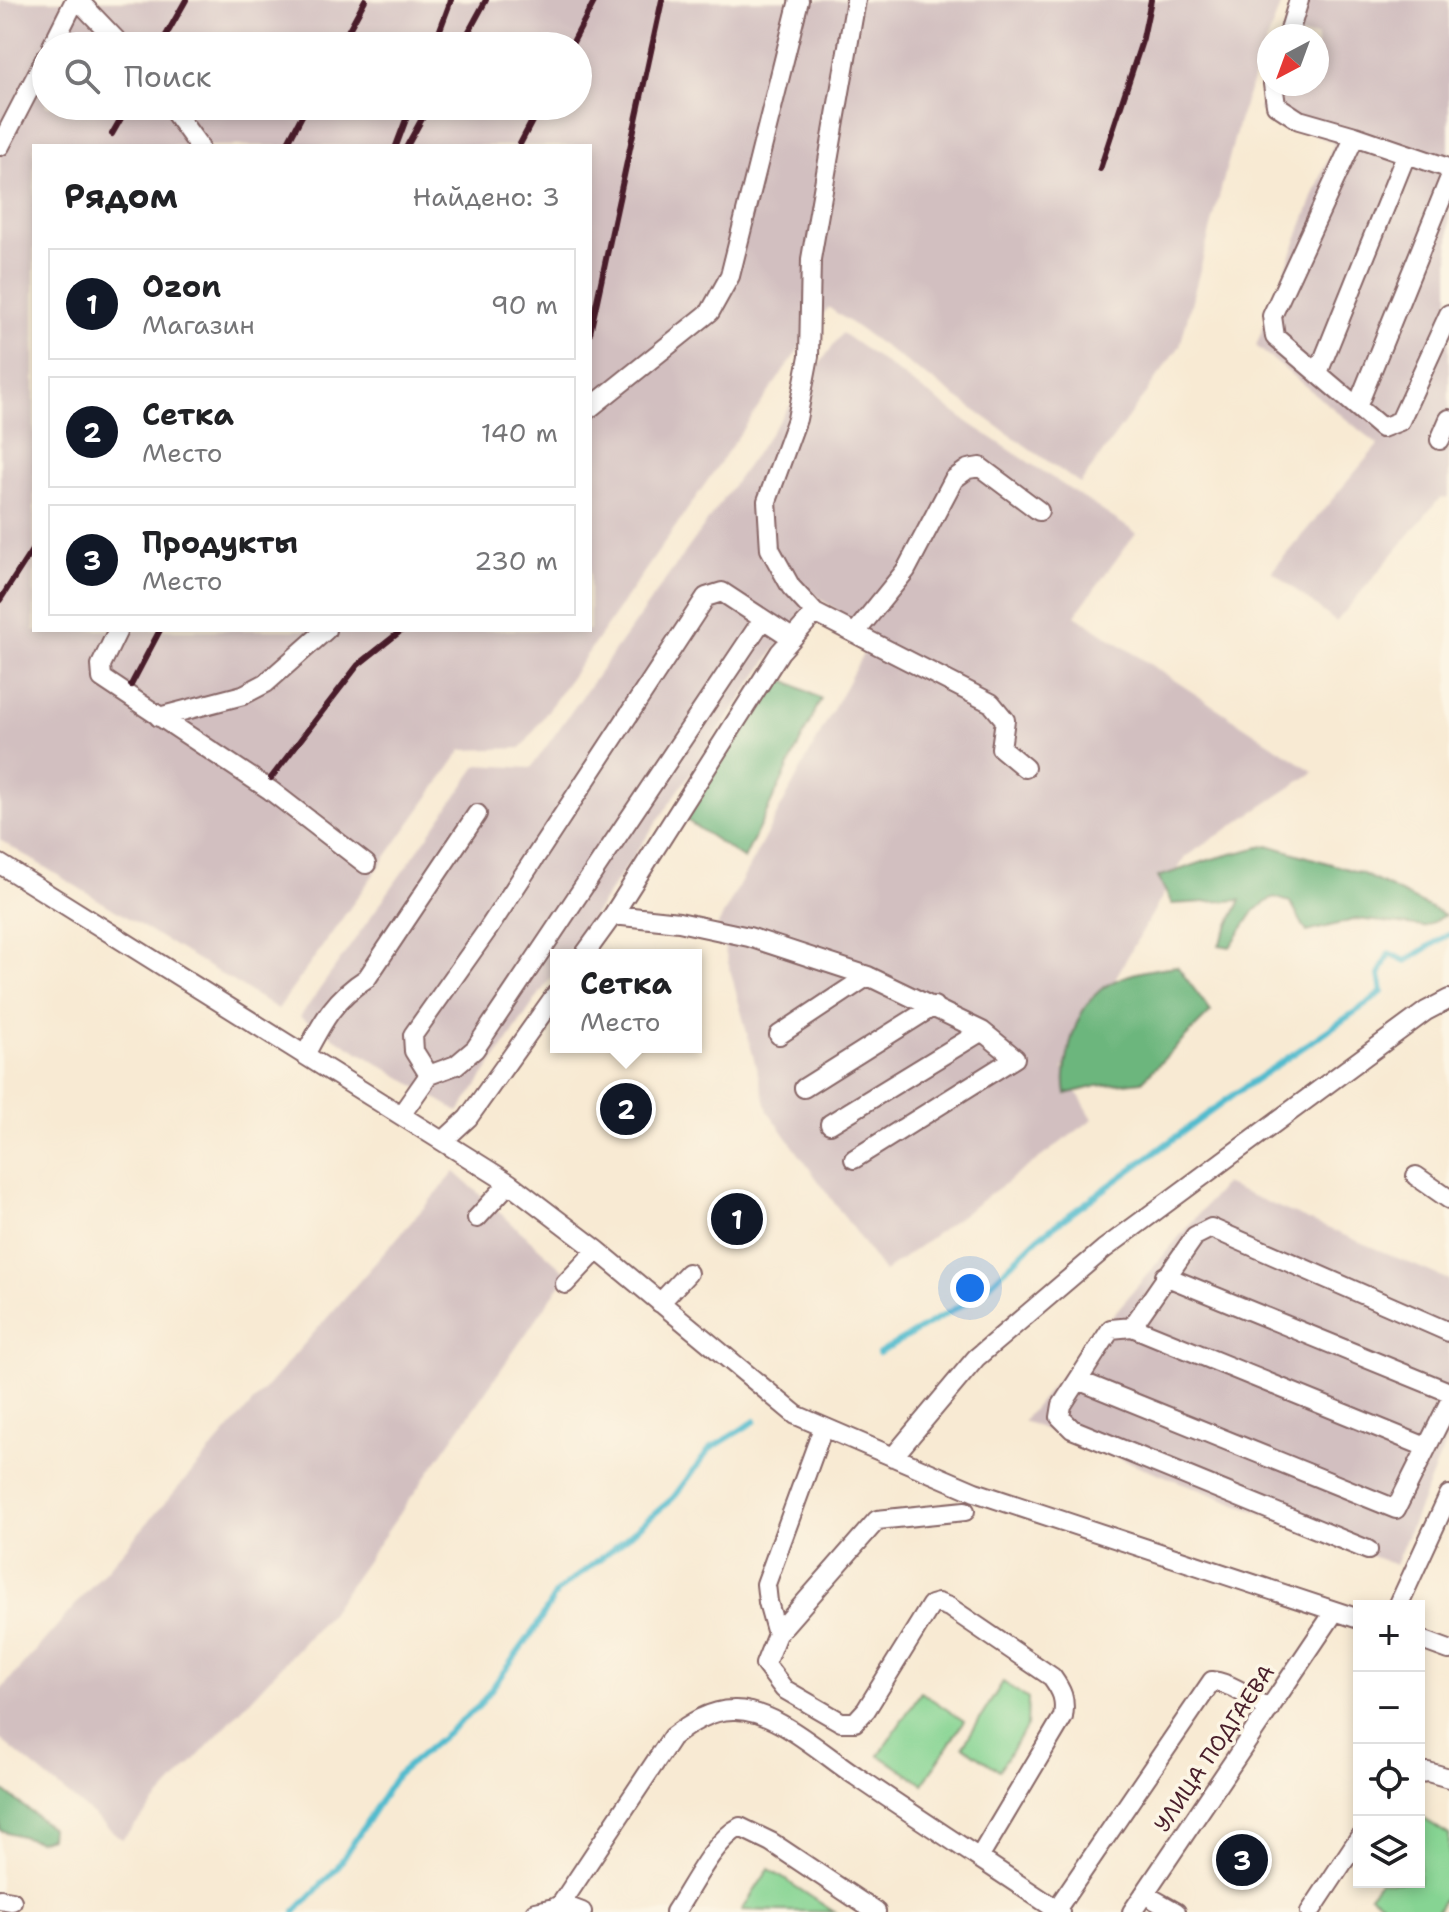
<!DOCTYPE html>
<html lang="ru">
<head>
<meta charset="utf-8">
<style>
  :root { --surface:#fff; --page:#f2f2f2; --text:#202124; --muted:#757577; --line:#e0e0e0; --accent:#111827 }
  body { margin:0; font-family:"Shantell Sans",sans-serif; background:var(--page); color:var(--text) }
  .controls { position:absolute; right:24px; bottom:24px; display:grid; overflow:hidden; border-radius:0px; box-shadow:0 4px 12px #0003 }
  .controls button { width:72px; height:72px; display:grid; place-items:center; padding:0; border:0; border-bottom:2px solid var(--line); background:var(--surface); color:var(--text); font:40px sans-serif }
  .compass { position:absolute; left:1257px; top:24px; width:72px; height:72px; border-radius:50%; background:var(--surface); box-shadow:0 4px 12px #0003; rotate:221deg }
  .you { position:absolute; left:970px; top:1288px; width:28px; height:28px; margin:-20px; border:6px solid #fff; border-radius:50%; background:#1a73e8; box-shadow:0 0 0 12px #1a73e833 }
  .badge { display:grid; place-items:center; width:52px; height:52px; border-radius:50%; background:var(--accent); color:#fff; font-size:26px; font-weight:700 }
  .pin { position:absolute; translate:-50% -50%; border:4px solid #fff; box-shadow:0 2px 8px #0006 }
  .popup { position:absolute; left:550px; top:949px; width:152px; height:104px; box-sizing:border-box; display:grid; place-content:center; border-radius:0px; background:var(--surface); filter:drop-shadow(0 2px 6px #0005); font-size:26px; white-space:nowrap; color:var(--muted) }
  .popup b { font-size:30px; color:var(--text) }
  .popup::after { content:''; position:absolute; left:50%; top:100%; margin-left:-16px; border:16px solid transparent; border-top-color:var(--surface) }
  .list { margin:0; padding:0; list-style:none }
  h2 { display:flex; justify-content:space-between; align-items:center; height:104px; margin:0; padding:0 32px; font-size:34px }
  h2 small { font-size:26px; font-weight:400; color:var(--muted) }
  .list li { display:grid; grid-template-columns:52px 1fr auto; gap:24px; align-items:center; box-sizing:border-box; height:112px; margin:0 16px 16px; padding:0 16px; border:2px solid var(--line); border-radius:0px }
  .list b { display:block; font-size:30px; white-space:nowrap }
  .list p { margin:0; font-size:26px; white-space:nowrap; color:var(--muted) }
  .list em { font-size:26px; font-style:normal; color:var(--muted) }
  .icon { flex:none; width:44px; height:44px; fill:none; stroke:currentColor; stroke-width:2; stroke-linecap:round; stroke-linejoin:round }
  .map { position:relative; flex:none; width:1449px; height:1912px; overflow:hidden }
  .search { position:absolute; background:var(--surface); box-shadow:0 4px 12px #0003; left:32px; top:32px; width:560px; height:88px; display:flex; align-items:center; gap:20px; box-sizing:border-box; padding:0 28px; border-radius:44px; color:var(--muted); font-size:30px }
  .panel { position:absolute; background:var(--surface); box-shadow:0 4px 12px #0003; left:32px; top:144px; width:560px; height:488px; border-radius:0px }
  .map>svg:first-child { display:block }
  .industrial { fill:#d2bfc0; fill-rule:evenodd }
  .green { fill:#86d493; stroke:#687a5f; stroke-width:2 }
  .forest { fill:#6cb67d; stroke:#5b6a54; stroke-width:2 }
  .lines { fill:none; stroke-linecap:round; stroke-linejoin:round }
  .stream { stroke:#51bbce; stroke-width:6 }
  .minor-casing { stroke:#876666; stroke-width:22 }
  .minor { stroke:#fff; stroke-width:18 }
  .rail { stroke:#4a1f2b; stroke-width:6 }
  .labels { text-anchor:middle; stroke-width:7; stroke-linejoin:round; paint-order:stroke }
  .street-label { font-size:22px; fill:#4a1f2b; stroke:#fcf5e5 }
</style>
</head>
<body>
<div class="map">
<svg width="1449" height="1912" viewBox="0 0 1449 1912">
  <rect width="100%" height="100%" fill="#fcf5e5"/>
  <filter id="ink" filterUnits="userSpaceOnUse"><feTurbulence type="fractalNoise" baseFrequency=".0125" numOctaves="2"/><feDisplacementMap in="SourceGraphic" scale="16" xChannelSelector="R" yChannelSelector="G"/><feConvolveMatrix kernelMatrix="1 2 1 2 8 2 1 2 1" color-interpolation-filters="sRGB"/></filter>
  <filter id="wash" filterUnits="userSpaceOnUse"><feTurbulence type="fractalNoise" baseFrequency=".006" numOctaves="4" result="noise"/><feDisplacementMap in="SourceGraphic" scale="32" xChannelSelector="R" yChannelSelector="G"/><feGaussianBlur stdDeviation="1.8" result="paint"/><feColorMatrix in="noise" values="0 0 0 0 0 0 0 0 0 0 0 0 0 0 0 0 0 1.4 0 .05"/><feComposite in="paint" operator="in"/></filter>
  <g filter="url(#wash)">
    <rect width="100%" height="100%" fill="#f8ead3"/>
    <path class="industrial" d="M 0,0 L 32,1 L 1282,0 L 1241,113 L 1180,346 L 1080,484 L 828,307 L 522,748 L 462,750 L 278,1009 L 0,840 ZM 46,46 L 578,46 L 578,106 L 46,106 ZM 34,146 L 590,146 L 590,630 L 34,630 Z
      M 1298,0 L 1449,0 L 1449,497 L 1439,499 L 1336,622 L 1272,571 L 1378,445 L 1256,346 L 1334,143 L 1259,110 L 1269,81 L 1269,84 L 1317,84 L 1317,36 L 1285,36 Z
      M 842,333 L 972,425 L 1136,533 L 1075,615 L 1314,772 L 1185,857 L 1063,1069 L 1093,1119 L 884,1272 L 768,1111 L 718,925 L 873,635 L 813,594 L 792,638 L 776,648 L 566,955 L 556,955 L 556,970 L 459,1112 L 300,1017 L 478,765 L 531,768 Z
      M 455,1172 L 568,1274 L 330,1613 L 122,1839 L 0,1739 L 0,1691 Z
      M 1224,1184 L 1449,1280 L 1449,1435 L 1395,1565 L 1023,1421 Z"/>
    <path class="green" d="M 1003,1682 L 1028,1699 L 1027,1726 L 999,1770 L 963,1746 Z
      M 921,1692 L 964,1721 L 923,1784 L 879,1755 Z
      M 1421,1817 L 1449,1835 L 1449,1892 L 1436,1912 L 1396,1912 L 1370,1895 L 1379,1882 L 1419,1882 L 1419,1820 Z
      M 769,1869 L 834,1912 L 742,1910 Z"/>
    <path class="forest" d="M 772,673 L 821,699 L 744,859 L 685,819 Z
      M 1268,845 L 1361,873 L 1445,915 L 1424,927 L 1357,919 L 1307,932 L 1290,902 L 1274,897 L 1255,910 L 1230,947 L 1219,945 L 1241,900 L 1172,904 L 1158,877 L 1212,859 Z
      M 1177,966 L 1211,1012 L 1142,1081 L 1097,1086 L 1066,1094 C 1063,1079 1066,1066 1069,1050 C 1082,986 1116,973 1177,966 Z
      M 0,1788 L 51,1828 L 50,1837 L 38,1841 L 0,1830 Z"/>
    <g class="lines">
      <path class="stream" d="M 879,1353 L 979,1295 L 1039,1237 L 1236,1093 L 1368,1003 L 1382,992 L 1379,975 L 1389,953 L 1406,961 L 1449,934
        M 295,1912 L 337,1868 L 397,1775 L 479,1706 L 535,1629 L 557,1592 L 619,1544 L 673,1498 L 710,1449 L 755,1421"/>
    </g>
  </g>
  <g filter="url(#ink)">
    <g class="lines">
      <g class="minor-casing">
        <path id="minor" d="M 78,0 L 122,46
          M 856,0 L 811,259 L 809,356 L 797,419 L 767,501 L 770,549 L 791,587 L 815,613 L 991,703 L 1005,720 L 1001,748 L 1025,768
          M 1288,36 L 1299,0
          M 52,46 L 75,0
          M 1273,84 L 1276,105 L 1299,120 L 1355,136 L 1272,316 L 1275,337 L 1382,428 L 1400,421 L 1449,314
          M 170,106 L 199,146
          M 1355,136 L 1445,167 L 1449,172
          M 0,146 L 46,57
          M 1318,373 L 1406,155
          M 1357,407 L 1449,180
          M 590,408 L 710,312 L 730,276 L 799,0
          M 1440,440 L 1449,419
          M 118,630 L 101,665 L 102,678 L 270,790 L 366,864
          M 856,632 L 906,570 L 954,479 L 968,469 L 980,467 L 1039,511
          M 159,717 L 243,695 L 266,683 L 326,630
          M 0,864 L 509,1183 L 597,1250 L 796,1415 L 975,1492 L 1359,1619
          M 613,915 L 679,922 L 749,937 L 868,976 L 982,1031 L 1015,1058 L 854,1159
          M 584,955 L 613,915 L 780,652 L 815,613
          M 779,1035 L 868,976
          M 305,1055 C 323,1021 334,999 367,978 L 477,814
          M 429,1075 L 456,1065 L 475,1049 L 763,619
          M 804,1088 L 934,1006
          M 401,1115 L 429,1075 L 414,1051 L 413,1035 L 488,929 L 706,597 L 722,592 L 792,638
          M 830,1124 L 982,1031
          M 443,1141 L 468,1118 L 556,994
          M 1416,1176 L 1449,1199
          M 477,1218 L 509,1183
          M 1165,1276 L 1449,1392
          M 565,1284 L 597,1250
          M 660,1303 L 688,1273
          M 1132,1327 L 1426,1447
          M 1080,1381 L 1396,1509 L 1449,1403
          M 823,1428 L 766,1584 L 768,1602 L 777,1634 L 765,1664 L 784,1689 L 841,1722 L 855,1722 L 866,1710 L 931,1605 L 938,1603 L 949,1607 L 1052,1677 C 1062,1691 1066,1699 1063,1717 L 979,1858 L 1060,1912
          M 893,1457 L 976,1358 L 1104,1249 L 1426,1011 L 1449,999
          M 1368,1550 L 1072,1429 L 1060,1417 L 1062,1405 L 1111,1329 L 1132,1327 L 1195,1236 L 1211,1228 L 1449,1332
          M 1398,1606 L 1449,1495
          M 777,1634 L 877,1520 L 965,1511
          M 1419,1639 L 1449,1650
          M 1419,1773 L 1428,1772 L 1449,1778
          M 1144,1894 L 1176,1912
          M 0,1899 L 12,1901
          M 561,1904 L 672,1737 C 689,1724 710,1710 733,1710 C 775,1708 823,1755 856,1776 C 897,1804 938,1831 979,1858
          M 1056,1910 L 1212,1681 C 1234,1684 1251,1698 1269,1710
          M 535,1912 L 554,1908 L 561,1904 L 582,1912
          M 675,1912 C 692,1887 714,1840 740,1827 L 771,1842 L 876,1912
          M 1132,1912 L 1335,1611
          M 1310,1912 L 1359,1838"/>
      </g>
      <use href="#minor" class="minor"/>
      <path class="rail" d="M 160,46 L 186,0
        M 340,46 L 365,0
        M 434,46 L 451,0
        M 461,46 L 486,0
        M 571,46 L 595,0
        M 112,134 L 128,106
        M 286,146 L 307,106
        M 396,146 L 411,106
        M 407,146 L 429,106
        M 519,146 L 540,106
        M 1100,169 L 1143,38 L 1151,0
        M 590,333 L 662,0
        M 0,600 L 34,547
        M 131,685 L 160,630
        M 271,778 L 358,665 L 402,630"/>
    </g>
  </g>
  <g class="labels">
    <g class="street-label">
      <text transform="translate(1214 1748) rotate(-56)" y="8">УЛИЦА ПОДГАЕВА</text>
    </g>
  </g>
</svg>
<div class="controls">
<button>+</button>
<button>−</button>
<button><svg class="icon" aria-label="locate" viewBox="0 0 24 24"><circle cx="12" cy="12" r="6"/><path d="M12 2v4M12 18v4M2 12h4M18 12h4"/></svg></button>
<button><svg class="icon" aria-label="layers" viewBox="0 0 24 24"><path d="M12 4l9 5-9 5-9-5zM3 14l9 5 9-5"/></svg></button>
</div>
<svg class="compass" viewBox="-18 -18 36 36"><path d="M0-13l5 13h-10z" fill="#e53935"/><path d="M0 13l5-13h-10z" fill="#757577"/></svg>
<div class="you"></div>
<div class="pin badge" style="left:737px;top:1219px">1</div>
<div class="pin badge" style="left:626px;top:1109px">2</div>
<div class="popup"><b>Сетка</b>Место</div>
<div class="pin badge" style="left:1242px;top:1860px">3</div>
<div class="search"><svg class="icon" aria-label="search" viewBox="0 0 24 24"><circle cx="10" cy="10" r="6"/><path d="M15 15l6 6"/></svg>Поиск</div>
<section class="panel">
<h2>Рядом<small>Найдено: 3</small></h2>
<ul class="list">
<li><span class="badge">1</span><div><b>Ozon</b><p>Магазин</p></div><em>90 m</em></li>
<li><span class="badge">2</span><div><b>Сетка</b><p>Место</p></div><em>140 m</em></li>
<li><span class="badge">3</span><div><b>Продукты</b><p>Место</p></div><em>230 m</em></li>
</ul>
</section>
</div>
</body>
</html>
